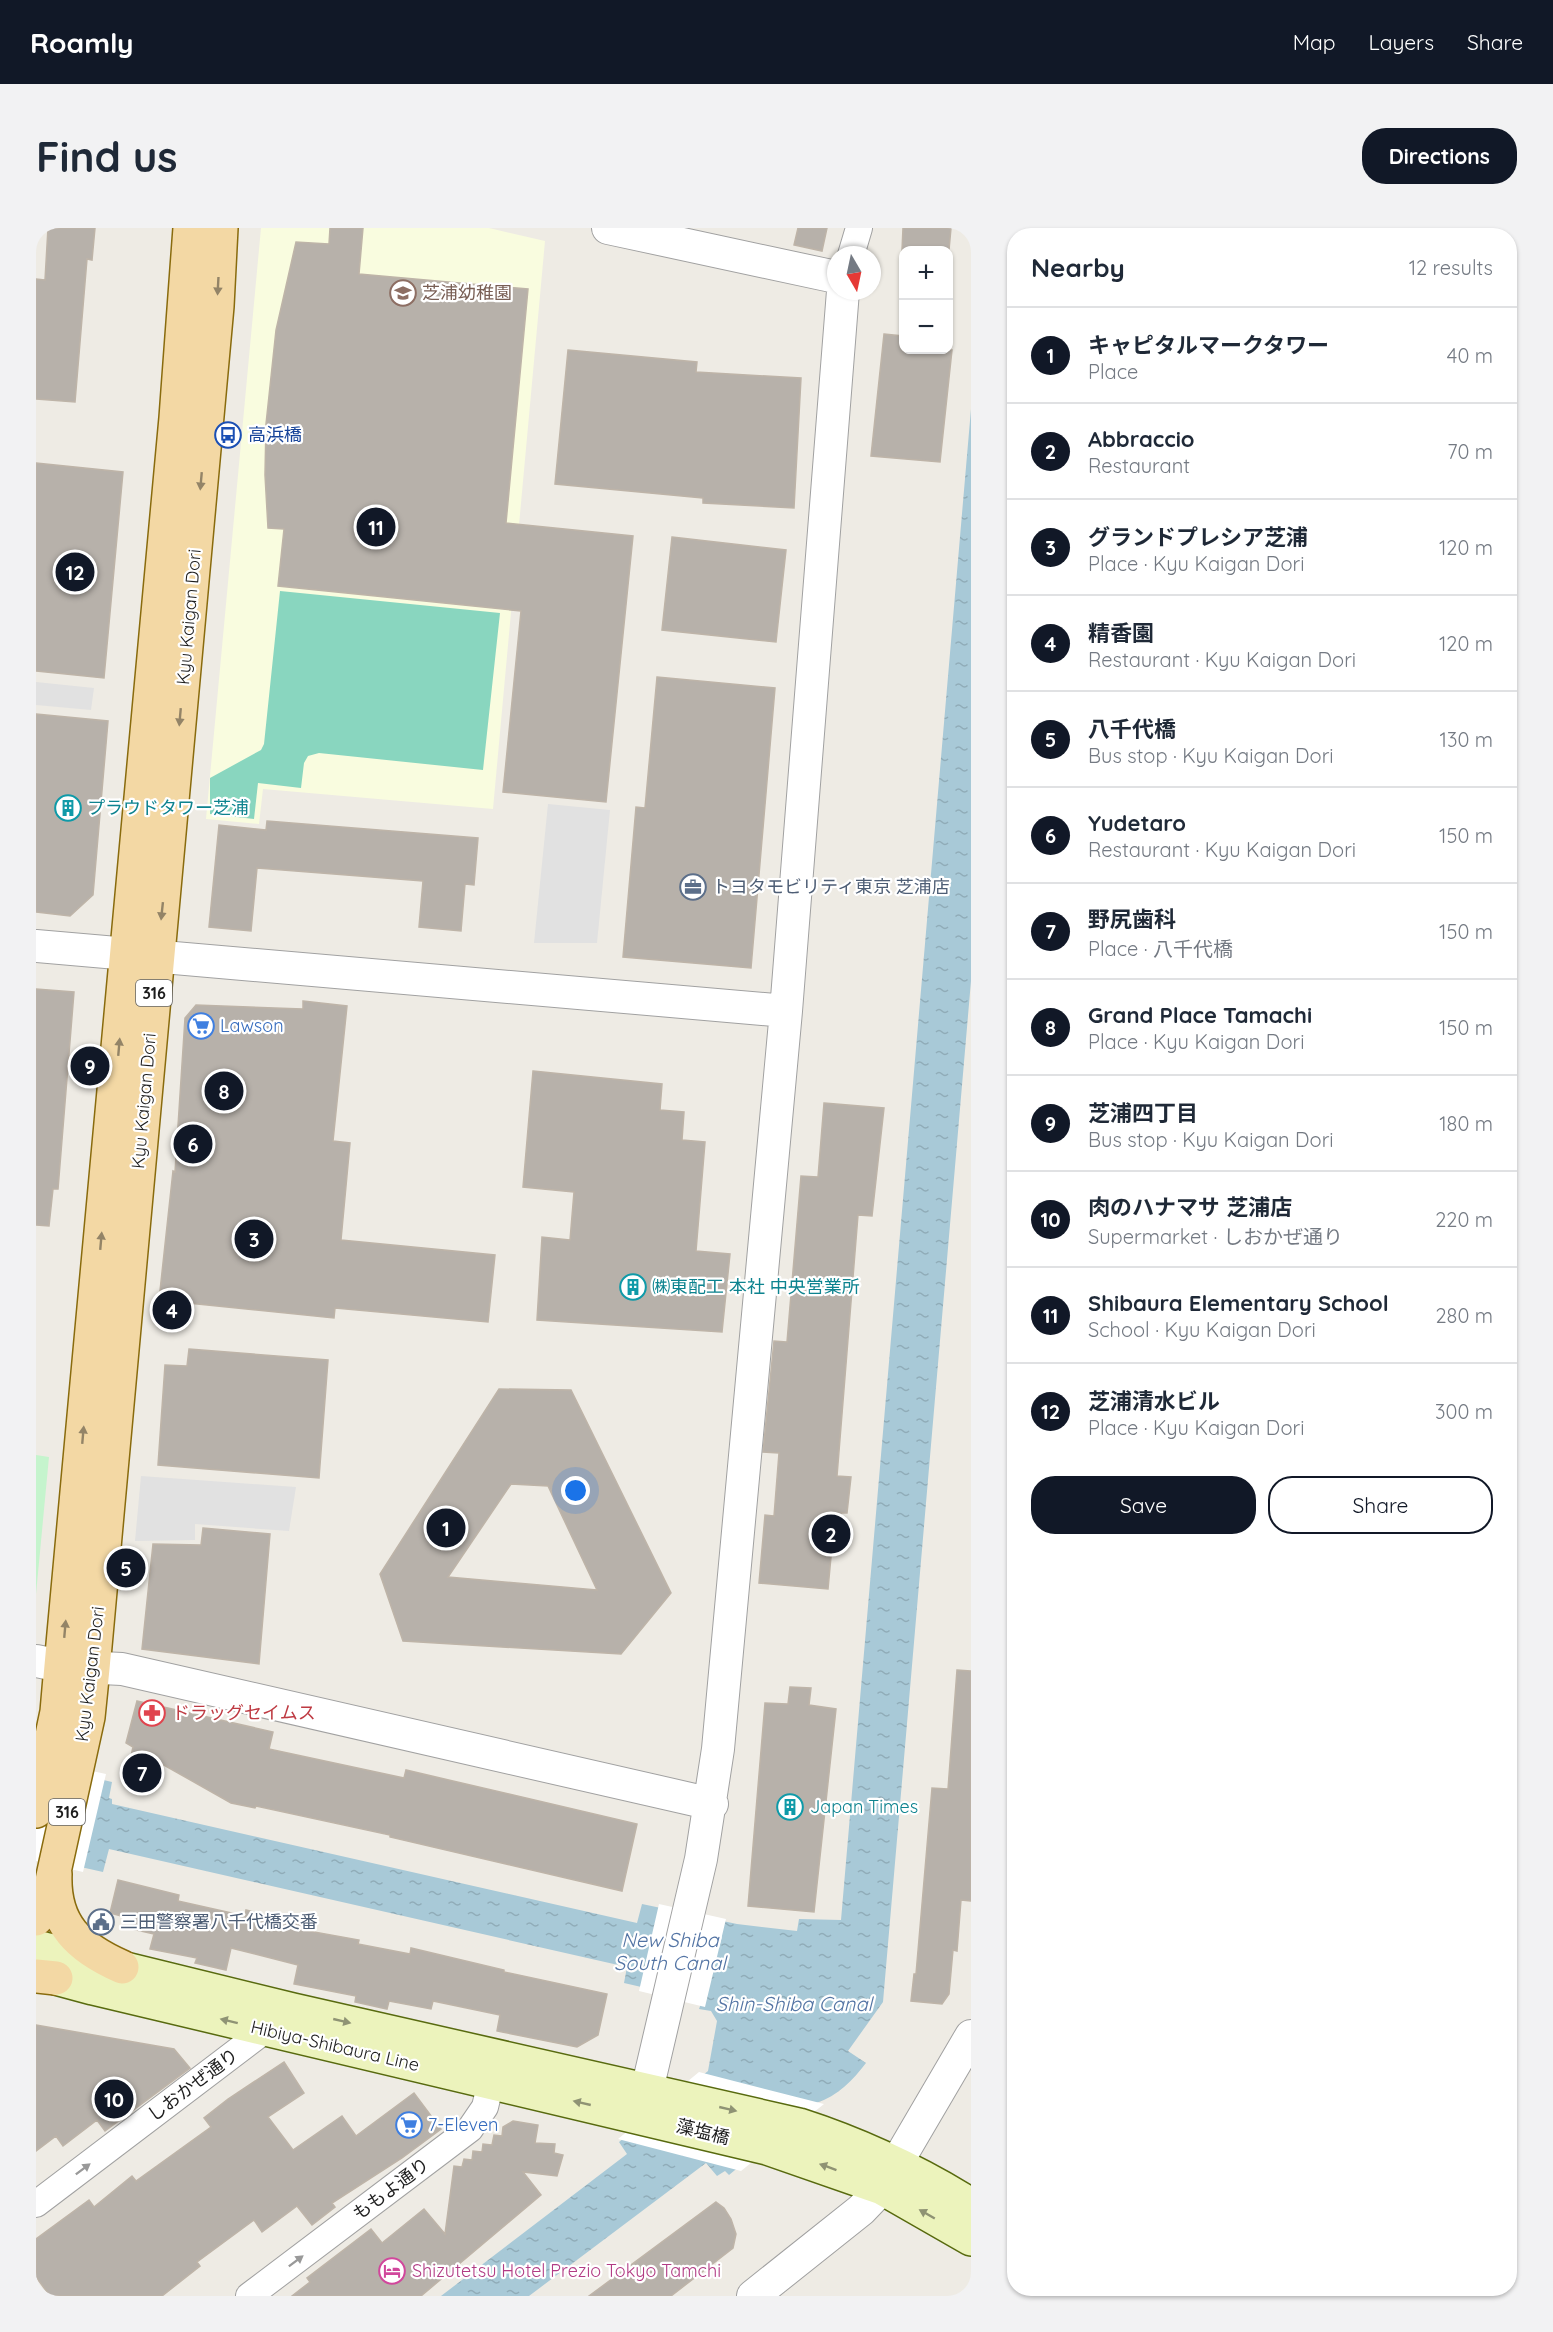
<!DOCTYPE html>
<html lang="en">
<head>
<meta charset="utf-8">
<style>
  :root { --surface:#fff; --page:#f2f2f3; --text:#1f2937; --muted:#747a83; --line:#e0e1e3; --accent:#111827 }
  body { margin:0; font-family:Quicksand,"Noto Sans JP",sans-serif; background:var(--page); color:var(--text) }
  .controls { position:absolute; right:18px; top:18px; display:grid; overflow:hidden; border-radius:12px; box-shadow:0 2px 4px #0004 }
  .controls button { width:54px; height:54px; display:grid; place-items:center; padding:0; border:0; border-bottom:2px solid var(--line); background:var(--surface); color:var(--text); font:30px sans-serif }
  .compass { position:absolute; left:791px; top:18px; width:54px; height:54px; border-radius:50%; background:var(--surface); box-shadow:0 2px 4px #0004; rotate:171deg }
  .you { position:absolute; left:540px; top:1263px; width:21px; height:21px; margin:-15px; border:4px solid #fff; border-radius:50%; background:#1a73e8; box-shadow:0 0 0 9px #1a73e833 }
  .badge { display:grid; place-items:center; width:39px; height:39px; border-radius:50%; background:var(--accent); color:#fff; font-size:20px; font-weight:700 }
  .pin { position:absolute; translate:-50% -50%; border:3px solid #fff; box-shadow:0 2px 6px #0006 }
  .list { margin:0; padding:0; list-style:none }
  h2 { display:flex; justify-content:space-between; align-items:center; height:78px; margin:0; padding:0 24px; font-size:26px }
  h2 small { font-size:20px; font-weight:400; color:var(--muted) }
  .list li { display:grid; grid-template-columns:39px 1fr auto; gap:18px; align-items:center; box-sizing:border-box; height:96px; padding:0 24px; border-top:2px solid var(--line) }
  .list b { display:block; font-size:22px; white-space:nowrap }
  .list p { margin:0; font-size:20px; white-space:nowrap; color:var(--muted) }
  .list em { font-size:20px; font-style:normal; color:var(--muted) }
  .actions { display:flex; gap:12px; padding:18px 24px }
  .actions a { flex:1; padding:14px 0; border:2px solid var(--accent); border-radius:24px; text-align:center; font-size:21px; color:var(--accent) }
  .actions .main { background:var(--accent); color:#fff }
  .map { position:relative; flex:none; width:935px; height:2068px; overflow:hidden; border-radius:24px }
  header { display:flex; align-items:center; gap:36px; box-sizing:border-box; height:84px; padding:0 30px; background:var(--accent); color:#fff }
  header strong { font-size:28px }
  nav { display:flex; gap:33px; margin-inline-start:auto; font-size:21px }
  .intro { display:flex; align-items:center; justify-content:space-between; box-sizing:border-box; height:144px; padding:0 36px }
  h1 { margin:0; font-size:42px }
  .button { padding:15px 27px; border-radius:24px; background:var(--accent); color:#fff; font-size:21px; font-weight:700 }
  main { display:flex; gap:36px; padding:0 36px }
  aside { flex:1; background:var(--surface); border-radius:24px; box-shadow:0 2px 4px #0004 }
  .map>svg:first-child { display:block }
  .education { fill:#f9fcdf }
  .park { fill:#c5f4cd }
  .pitch { fill:#89d6bf }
  .parking { fill:#e1e1e1 }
  .water { fill:url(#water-ripples) }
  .pier { fill:#fff }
  .building { fill:#b7b1aa; stroke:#beb4a8; stroke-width:1.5; fill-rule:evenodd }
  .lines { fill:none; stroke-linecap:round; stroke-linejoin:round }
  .minor-casing { stroke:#a1a1a1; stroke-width:28 }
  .tertiary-casing { stroke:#a1a1a1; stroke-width:34 }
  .secondary-casing { stroke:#586a0f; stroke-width:36 }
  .primary-casing { stroke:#896b0d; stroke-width:36 }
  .minor { stroke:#fff; stroke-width:26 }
  .tertiary { stroke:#fff; stroke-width:32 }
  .secondary { stroke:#ecf3bc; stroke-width:33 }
  .primary { stroke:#f3d8a4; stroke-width:33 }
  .oneway { fill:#938467 }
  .oneway2 { fill:#8f9374 }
  .oneway3 { fill:#999 }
  .labels { text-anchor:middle; stroke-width:4.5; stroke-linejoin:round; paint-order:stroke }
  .shield { fill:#fff; stroke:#616161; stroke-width:1.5 }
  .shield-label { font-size:16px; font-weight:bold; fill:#1d1d1d }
  .education-label { font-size:18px; fill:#785e54; stroke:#fff; text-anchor:start }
  .transit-label { font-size:18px; fill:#164399; stroke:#fff; text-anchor:start }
  .street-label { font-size:18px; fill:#1d1d1d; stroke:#fff }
  .culture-label { font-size:18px; fill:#0d838f; stroke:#fff; text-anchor:start }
  .service-label { font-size:18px; fill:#4e5e75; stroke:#fff; text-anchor:start }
  .shop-label { font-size:18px; fill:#366cbe; stroke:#fff; text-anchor:start }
  .health-label { font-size:18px; fill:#be3a42; stroke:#fff; text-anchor:start }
  .hotel-label { font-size:18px; fill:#b23c85; stroke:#fff; text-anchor:start }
  .water-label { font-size:20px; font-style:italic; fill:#5374a4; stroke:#fff }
</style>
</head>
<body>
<header>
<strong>Roamly</strong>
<nav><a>Map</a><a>Layers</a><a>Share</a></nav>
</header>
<div class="intro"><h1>Find us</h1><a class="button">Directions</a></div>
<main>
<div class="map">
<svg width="935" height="2068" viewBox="0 0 935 2068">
  <defs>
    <pattern id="water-ripples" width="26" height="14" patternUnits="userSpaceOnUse" patternTransform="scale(1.5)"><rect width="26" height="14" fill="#a8c9d7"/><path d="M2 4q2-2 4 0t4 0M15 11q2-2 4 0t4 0" fill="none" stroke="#90acb8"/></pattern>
  </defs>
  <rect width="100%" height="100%" fill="#eeebe4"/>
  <path class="education" d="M 225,0 L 453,0 L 509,13 L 457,581 L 227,561 L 223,596 L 170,591 Z"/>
  <path class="park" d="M 0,1227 L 13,1229 L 0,1366 Z"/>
  <path class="pitch" d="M 244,363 L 464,385 L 447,542 L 283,525 L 272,528 L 268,535 L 265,560 L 222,555 L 218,591 L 174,586 L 174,550 L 225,522 L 228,516 Z"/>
  <path class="parking" d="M 0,454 L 58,460 L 55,482 L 0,477 Z
    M 512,576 L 574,582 L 561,715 L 498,715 Z
    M 105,1248 L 260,1259 L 253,1303 L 159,1296 L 159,1312 L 99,1313 Z"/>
  <path class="water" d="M 935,181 L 935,753 L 847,1774 L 812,1823 L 830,1835 C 817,1852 802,1868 780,1875 L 693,1947 L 689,1943 L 681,1948 L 670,1935 L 493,2068 L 405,2068 L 591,1926 L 583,1914 L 672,1843 L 681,1793 L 675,1783 L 663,1781 L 666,1773 L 588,1755 L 591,1739 L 73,1621 L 67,1644 L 0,1629 L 0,1536 L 76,1554 L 73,1570 L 76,1571 L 76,1576 L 601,1695 L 606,1676 L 701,1696 L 761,1703 L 763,1691 L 805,1692 Z"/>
  <path class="pier" d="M 0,1531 L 70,1546 L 47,1644 L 0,1633 Z
    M 623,1676 L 690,1691 L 669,1779 L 603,1763 Z
    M 663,1844 L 788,1876 L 705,1943 L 582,1911 Z"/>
  <path class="building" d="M 12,0 L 59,0 L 56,32 L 51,31 L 39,174 L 0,171 L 0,51 L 9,52 Z
    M 294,0 L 327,0 L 323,46 L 492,61 L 470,295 L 597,308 L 570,574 L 467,564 L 485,383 L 242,358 L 248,301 L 232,300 L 229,247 L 230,196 L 240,102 L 260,14 L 293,16 Z
    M 762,0 L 791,0 L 786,23 L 758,17 Z
    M 867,0 L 915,0 L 913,22 L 866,22 Z
    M 848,106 L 867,108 L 867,122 L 916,122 L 904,234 L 835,228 Z
    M 532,122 L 661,134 L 660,144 L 765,150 L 758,280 L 667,275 L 667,270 L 519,256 Z
    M 0,235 L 87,244 L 68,450 L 0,443 Z
    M 636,309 L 750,322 L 740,414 L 626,402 Z
    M 621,449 L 739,460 L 715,740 L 587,729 L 600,579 L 609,580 Z
    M 0,486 L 72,493 L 57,667 L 34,688 L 0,684 Z
    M 231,593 L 442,610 L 438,657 L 429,656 L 425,703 L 383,699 L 387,653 L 221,640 L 215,703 L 173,699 L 183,597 L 230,602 Z
    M 0,761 L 38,764 L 22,961 L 17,961 L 13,998 L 0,997 Z
    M 267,773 L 311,778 L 297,913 L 314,915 L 305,1012 L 459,1027 L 452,1094 L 299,1080 L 298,1090 L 123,1072 L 137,943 L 139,944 L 149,790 L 160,777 L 267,781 Z
    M 497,843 L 626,856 L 624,882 L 648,884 L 646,912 L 669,914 L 660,1023 L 694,1026 L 686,1104 L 501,1092 L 506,1009 L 534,1012 L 538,964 L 487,959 Z
    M 788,875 L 848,880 L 836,988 L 822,987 L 801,1248 L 815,1249 L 811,1285 L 805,1285 L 801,1319 L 796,1318 L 792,1361 L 723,1355 L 729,1287 L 738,1288 L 743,1225 L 727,1224 L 738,1113 L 751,1114 L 765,948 L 782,949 Z
    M 153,1121 L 292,1132 L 283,1250 L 122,1237 L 129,1137 L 151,1138 Z
    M 463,1161 L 535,1162 L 635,1365 L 585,1426 L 367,1413 L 344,1346 ZM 475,1256 L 512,1258 L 561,1362 L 412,1349 Z
    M 167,1300 L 234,1306 L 223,1436 L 106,1421 L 117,1316 L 165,1317 Z
    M 921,1442 L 935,1443 L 935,1673 L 925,1672 L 921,1723 L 917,1722 L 913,1766 L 906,1776 L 875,1773 L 878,1746 L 880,1746 L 896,1560 L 912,1561 Z
    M 754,1459 L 775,1460 L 773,1477 L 800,1481 L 778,1684 L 712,1678 L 729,1475 L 752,1476 Z
    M 101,1473 L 237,1504 L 233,1521 L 368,1550 L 370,1542 L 601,1596 L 586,1663 L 354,1609 L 354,1607 L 220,1578 L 219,1580 L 195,1575 L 119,1532 L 120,1559 L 90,1551 L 97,1519 L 90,1515 Z
    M 82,1652 L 143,1667 L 142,1673 L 209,1688 L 210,1682 L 268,1697 L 267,1702 L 323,1712 L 322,1716 L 374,1726 L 375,1720 L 468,1742 L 468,1744 L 571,1766 L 562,1807 L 541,1819 L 461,1803 L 464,1787 L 397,1773 L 395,1781 L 353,1773 L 351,1781 L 319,1774 L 320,1768 L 258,1756 L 262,1737 L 195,1720 L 190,1742 L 159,1735 L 161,1730 L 114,1721 L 118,1706 L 87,1699 L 89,1689 L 74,1685 Z
    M 0,1797 L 138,1821 L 154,1840 L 69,1903 L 61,1892 L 27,1918 L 20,1908 L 0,1923 Z
    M 248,1834 L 268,1865 L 232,1889 L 257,1922 L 306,1888 L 320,1908 L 378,1865 L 405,1901 L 366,1930 L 296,1975 L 299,1979 L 276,1997 L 261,1978 L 226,2004 L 218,1992 L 161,2034 L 164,2038 L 126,2068 L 14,2068 L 0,2049 L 0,2011 L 53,1972 L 58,1979 L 96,1948 L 100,1953 L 175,1899 L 168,1890 L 192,1871 Z
    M 477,1893 L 502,1897 L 499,1915 L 519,1916 L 518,1925 L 527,1927 L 521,1948 L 487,1944 L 505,1967 L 385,2068 L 256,2068 L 274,2054 L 271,2050 L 335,2001 L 346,2015 L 388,1981 L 409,2006 L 418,1938 L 426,1939 L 428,1931 L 436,1932 L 437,1923 L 446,1924 L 447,1916 L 456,1917 L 458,1907 L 466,1908 L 467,1899 Z
    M 680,1974 L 688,1980 L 695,1991 L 700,2006 L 697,2020 L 635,2068 L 553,2068 Z"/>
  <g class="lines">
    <g class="minor-casing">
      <path id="minor" d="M 815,27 L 823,0
        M 0,1976 L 241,1793
        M 213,2068 L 434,1901 L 449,1879 L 459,1837"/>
    </g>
    <g class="tertiary-casing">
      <path id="tertiary" d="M 572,0 L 800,49
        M 0,718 L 750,783
        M 0,1433 L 25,1438 L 86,1441 L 676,1576
        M 611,1862 L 665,1631 L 682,1521 L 750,783 L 807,63
        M 717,2068 L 825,1982 L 846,1960 L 935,1808"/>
    </g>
    <g class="secondary-casing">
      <path id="secondary" d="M 0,1719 L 257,1782 L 763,1897 C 825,1917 880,1943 935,1977
        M 0,1736 L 20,1750 L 57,1760 L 731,1920 L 846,1960 L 935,2011"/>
    </g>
    <g class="primary-casing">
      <path id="primary" d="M 0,1583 L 21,1484 L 25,1438 L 140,190 L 154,0
        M 19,1646 C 17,1697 43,1720 86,1739
        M 0,1691 L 14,1662 L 52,1489 L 57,1440 L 181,78 L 185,0
        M 0,1748 L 20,1750"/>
    </g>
    <use href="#minor" class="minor"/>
    <use href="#tertiary" class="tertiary"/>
    <use href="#secondary" class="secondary"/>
    <use href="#primary" class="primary"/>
  </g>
  <defs><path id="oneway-solid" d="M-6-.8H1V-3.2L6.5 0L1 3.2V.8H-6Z" transform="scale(1.5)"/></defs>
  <g class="oneway">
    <use href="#oneway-solid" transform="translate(182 58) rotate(93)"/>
    <use href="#oneway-solid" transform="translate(165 253) rotate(95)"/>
    <use href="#oneway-solid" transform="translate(144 489) rotate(95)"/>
    <use href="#oneway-solid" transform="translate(126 683) rotate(96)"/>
    <use href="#oneway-solid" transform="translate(83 819) rotate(-85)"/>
    <use href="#oneway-solid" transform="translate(65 1013) rotate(-85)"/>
    <use href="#oneway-solid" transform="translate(47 1207) rotate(-85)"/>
    <use href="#oneway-solid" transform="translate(29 1401) rotate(-85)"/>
  </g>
  <g class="oneway2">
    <use href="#oneway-solid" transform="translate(193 1793) rotate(-166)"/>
    <use href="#oneway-solid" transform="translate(306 1793) rotate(13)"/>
    <use href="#oneway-solid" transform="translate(546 1875) rotate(-167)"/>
    <use href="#oneway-solid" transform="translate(692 1881) rotate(13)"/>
    <use href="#oneway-solid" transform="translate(792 1939) rotate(-160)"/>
    <use href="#oneway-solid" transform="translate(891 1986) rotate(-150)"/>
  </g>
  <g class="oneway3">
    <use href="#oneway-solid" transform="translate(47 1941) rotate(-37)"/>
    <use href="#oneway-solid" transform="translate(260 2033) rotate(-37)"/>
  </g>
  <defs>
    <g id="school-ring" transform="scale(1.35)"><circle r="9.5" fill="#fff" stroke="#8d6e63" stroke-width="1.5"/><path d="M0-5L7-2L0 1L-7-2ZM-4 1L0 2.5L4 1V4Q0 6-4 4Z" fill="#8d6e63"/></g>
    <g id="bus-ring" transform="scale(1.35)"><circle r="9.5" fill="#fff" stroke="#1a4fb4" stroke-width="1.5"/><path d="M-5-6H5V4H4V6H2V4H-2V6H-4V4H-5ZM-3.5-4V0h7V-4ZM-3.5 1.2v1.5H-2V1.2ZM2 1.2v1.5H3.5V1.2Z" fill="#1a4fb4"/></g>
    <g id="building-ring" transform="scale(1.35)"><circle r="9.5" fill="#fff" stroke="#0f9aa8" stroke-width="1.5"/><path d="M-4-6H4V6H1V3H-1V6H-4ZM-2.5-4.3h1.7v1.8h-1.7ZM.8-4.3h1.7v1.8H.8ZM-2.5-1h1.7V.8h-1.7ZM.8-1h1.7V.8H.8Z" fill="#0f9aa8"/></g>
    <g id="office-ring" transform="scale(1.35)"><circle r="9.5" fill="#fff" stroke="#5c6f8a" stroke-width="1.5"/><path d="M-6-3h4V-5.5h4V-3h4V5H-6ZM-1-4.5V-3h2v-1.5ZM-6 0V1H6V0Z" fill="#5c6f8a"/></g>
    <g id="supermarket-ring" transform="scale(1.35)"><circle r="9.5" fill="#fff" stroke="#3f7fe0" stroke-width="1.5"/><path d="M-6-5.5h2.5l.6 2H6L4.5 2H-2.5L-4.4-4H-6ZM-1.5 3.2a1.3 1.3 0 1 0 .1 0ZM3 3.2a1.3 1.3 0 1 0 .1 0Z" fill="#3f7fe0"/></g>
    <g id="pharmacy-ring" transform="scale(1.35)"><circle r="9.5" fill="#fff" stroke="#e0444e" stroke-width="1.5"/><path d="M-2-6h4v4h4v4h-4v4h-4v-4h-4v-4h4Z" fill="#e0444e"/></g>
    <g id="civic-ring" transform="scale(1.35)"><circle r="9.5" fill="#fff" stroke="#5c6f8a" stroke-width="1.5"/><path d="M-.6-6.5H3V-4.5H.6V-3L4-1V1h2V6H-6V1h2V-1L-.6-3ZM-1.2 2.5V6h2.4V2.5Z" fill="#5c6f8a"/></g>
    <g id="hotel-ring" transform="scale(1.35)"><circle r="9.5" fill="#fff" stroke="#d1479c" stroke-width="1.5"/><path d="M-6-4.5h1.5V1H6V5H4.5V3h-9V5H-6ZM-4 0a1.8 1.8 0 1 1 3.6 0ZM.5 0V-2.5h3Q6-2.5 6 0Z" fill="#d1479c"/></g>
  </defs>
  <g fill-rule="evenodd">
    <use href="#school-ring" x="367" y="65"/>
    <use href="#bus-ring" x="192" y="207"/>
    <use href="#building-ring" x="32" y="580"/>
    <use href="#office-ring" x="657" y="659"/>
    <use href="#supermarket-ring" x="165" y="798"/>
    <use href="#building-ring" x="597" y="1059"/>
    <use href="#pharmacy-ring" x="116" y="1485"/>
    <use href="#building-ring" x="754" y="1579"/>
    <use href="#civic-ring" x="65" y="1694"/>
    <use href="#supermarket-ring" x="373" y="1897"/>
    <use href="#hotel-ring" x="356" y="2043"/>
  </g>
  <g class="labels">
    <g class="shield">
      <rect x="100" y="752" width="36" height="26" rx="4.5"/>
      <rect x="13" y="1571" width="36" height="26" rx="4.5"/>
    </g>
    <g class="shield-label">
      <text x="118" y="771">316</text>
      <text x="31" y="1590">316</text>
    </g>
    <g class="education-label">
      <text x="386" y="71">芝浦幼稚園</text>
    </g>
    <g class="transit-label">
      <text x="212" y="213">高浜橋</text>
    </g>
    <g class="street-label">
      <text transform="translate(153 389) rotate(-85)" y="6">Kyu Kaigan Dori</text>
      <text transform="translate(108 873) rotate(-85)" y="6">Kyu Kaigan Dori</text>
      <text transform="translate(54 1446) rotate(-83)" y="6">Kyu Kaigan Dori</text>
      <text transform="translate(299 1818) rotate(13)" y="6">Hibiya-Shibaura Line</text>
      <text transform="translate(157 1857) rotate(-37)" y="6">しおかぜ通り</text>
      <text transform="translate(667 1904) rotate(14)" y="6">藻塩橋</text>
      <text transform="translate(355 1961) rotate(-37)" y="6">ももよ通り</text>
    </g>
    <g class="culture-label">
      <text x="51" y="586">プラウドタワー芝浦</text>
      <text x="616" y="1065">㈱東配工 本社 中央営業所</text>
      <text x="774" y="1585">Japan Times</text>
    </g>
    <g class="service-label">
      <text x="676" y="665">トヨタモビリティ東京 芝浦店</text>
      <text x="84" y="1700">三田警察署八千代橋交番</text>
    </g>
    <g class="shop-label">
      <text x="184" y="804">Lawson</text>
      <text x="392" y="1903">7-Eleven</text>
    </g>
    <g class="health-label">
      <text x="136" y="1491">ドラッグセイムス</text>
    </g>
    <g class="hotel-label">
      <text x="376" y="2049">Shizutetsu Hotel Prezio Tokyo Tamchi</text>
    </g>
    <g class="water-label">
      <text x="634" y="1719">New Shiba<tspan x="634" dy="23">South Canal</tspan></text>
      <text x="758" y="1783">Shin-Shiba Canal</text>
    </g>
  </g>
</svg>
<div class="controls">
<button>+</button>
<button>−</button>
</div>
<svg class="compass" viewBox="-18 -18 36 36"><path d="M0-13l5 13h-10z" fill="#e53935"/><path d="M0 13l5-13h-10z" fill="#747a83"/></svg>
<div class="you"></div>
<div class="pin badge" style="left:410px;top:1300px">1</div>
<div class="pin badge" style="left:795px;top:1306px">2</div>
<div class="pin badge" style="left:218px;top:1011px">3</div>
<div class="pin badge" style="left:136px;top:1082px">4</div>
<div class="pin badge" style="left:90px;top:1340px">5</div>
<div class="pin badge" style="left:157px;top:916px">6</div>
<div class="pin badge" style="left:106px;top:1545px">7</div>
<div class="pin badge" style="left:188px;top:863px">8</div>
<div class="pin badge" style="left:54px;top:838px">9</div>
<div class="pin badge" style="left:78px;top:1871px">10</div>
<div class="pin badge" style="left:340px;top:299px">11</div>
<div class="pin badge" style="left:39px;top:344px">12</div>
</div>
<aside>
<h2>Nearby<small>12 results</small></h2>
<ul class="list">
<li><span class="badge">1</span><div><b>キャピタルマークタワー</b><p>Place</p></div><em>40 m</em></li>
<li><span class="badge">2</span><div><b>Abbraccio</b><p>Restaurant</p></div><em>70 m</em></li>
<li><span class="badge">3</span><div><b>グランドプレシア芝浦</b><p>Place · Kyu Kaigan Dori</p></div><em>120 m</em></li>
<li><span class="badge">4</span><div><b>精香園</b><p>Restaurant · Kyu Kaigan Dori</p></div><em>120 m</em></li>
<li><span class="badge">5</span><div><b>八千代橋</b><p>Bus stop · Kyu Kaigan Dori</p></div><em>130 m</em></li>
<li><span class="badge">6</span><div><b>Yudetaro</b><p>Restaurant · Kyu Kaigan Dori</p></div><em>150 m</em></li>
<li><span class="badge">7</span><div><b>野尻歯科</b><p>Place · 八千代橋</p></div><em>150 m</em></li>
<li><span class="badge">8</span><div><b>Grand Place Tamachi</b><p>Place · Kyu Kaigan Dori</p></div><em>150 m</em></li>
<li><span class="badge">9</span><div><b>芝浦四丁目</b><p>Bus stop · Kyu Kaigan Dori</p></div><em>180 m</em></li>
<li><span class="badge">10</span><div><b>肉のハナマサ 芝浦店</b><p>Supermarket · しおかぜ通り</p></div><em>220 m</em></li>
<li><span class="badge">11</span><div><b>Shibaura Elementary School</b><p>School · Kyu Kaigan Dori</p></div><em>280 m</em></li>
<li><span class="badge">12</span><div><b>芝浦清水ビル</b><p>Place · Kyu Kaigan Dori</p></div><em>300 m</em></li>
</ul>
<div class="actions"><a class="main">Save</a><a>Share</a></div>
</aside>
</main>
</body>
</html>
